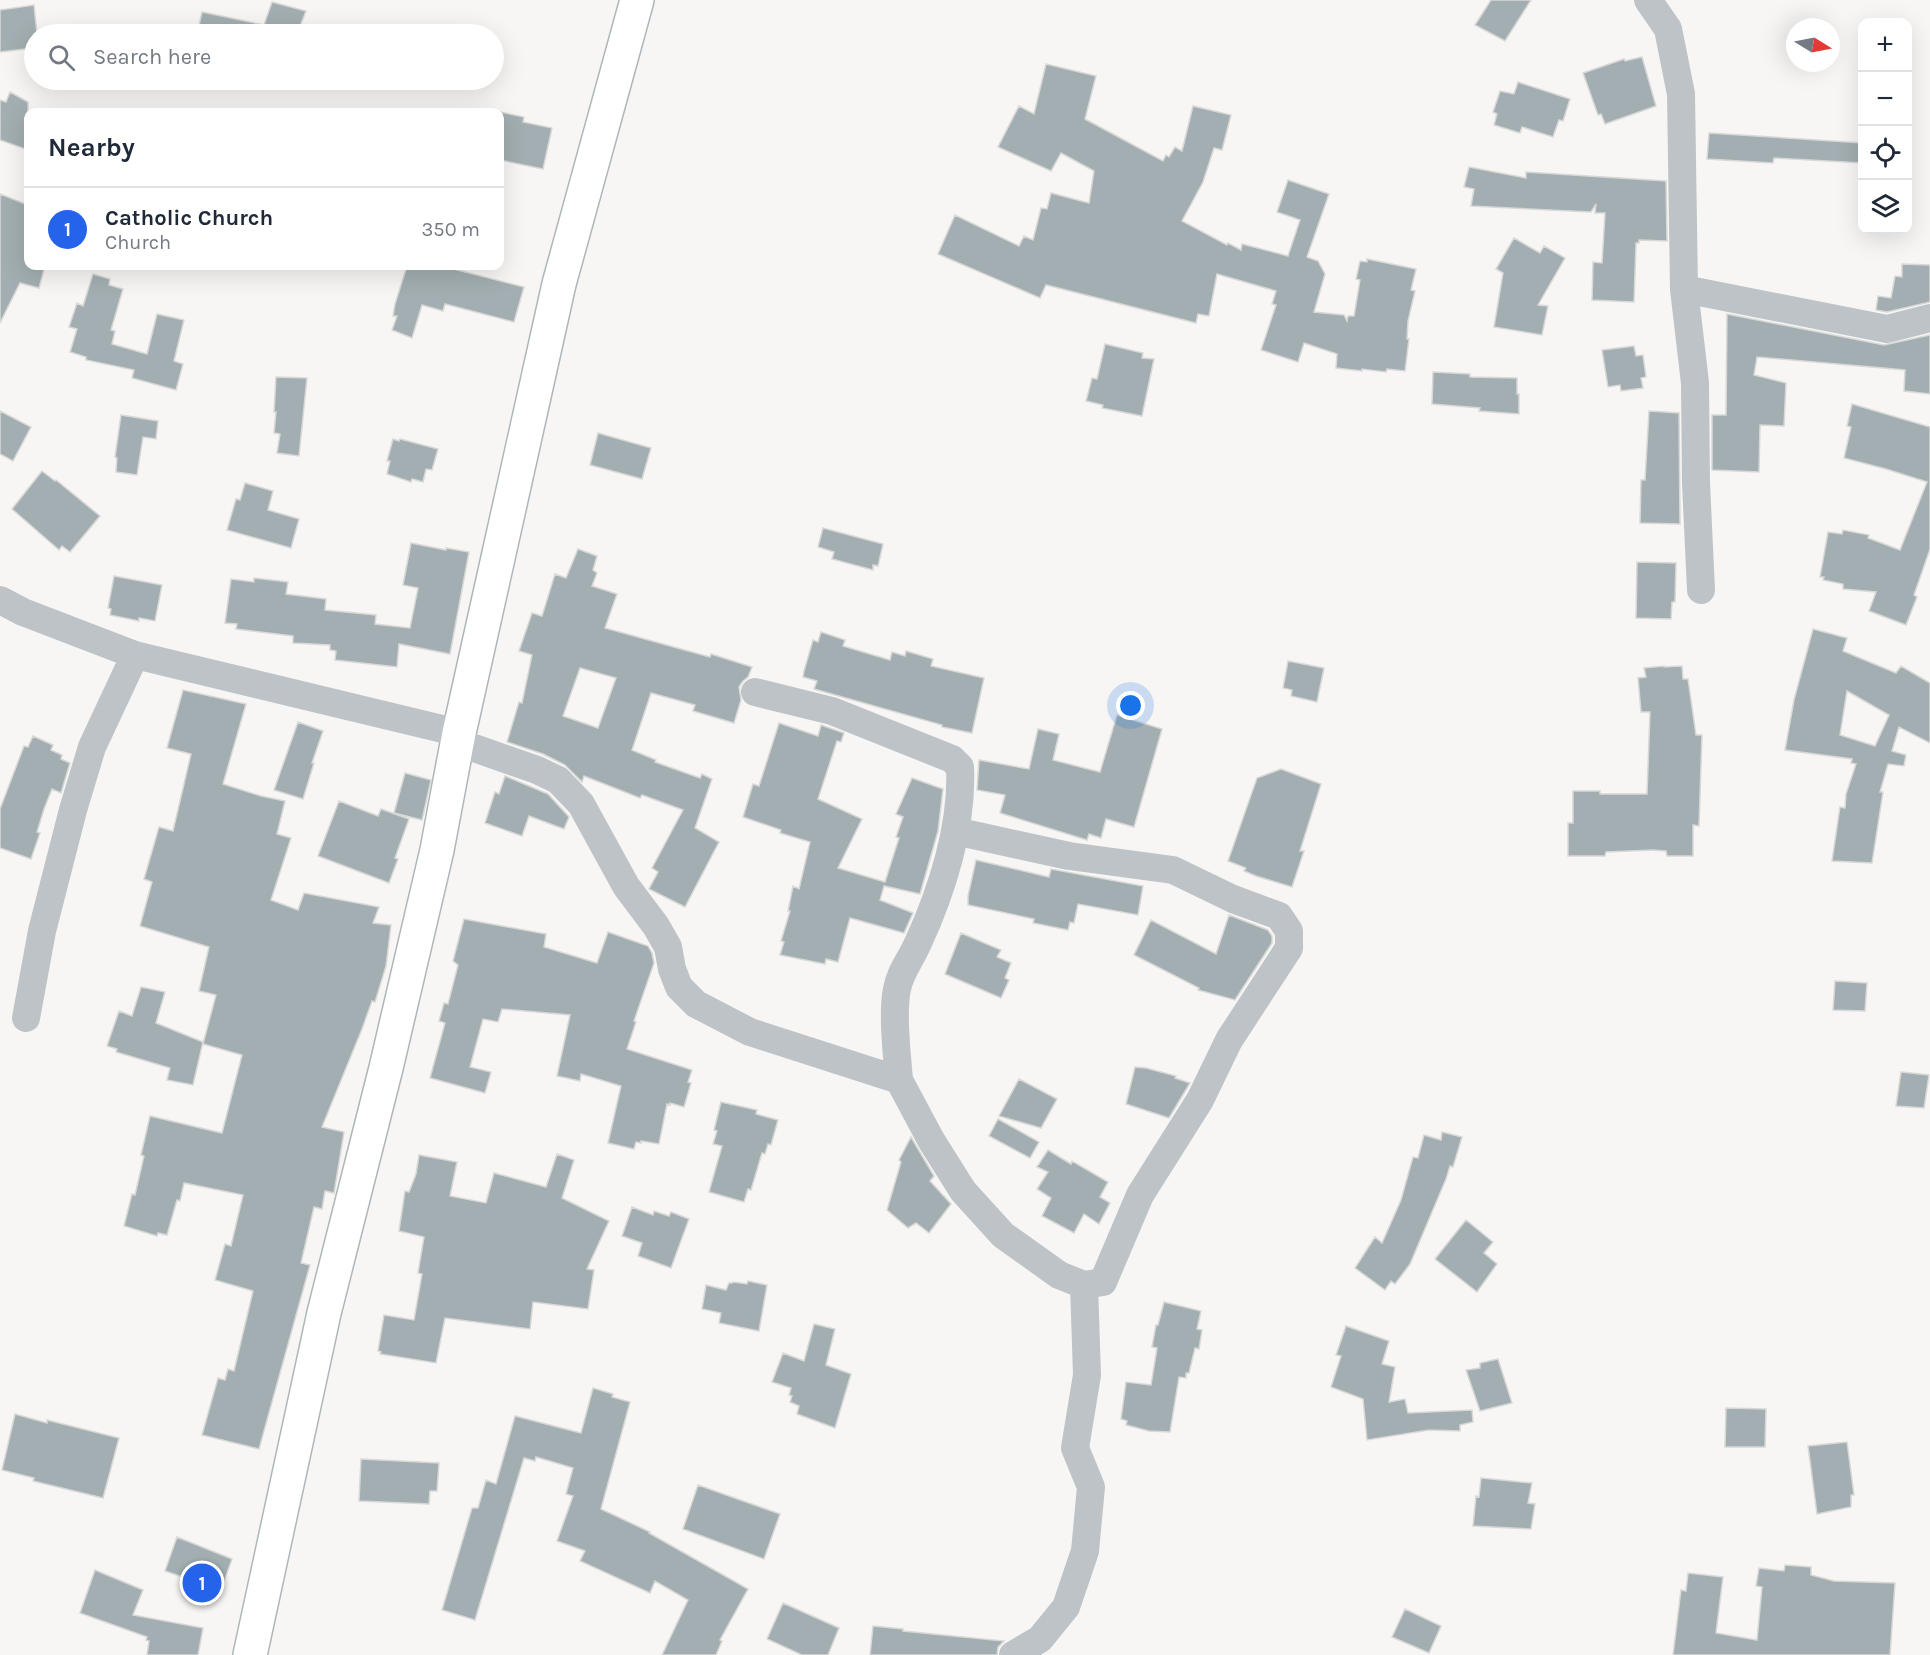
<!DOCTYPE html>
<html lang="en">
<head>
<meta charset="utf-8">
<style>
  :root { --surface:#fff; --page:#f6f6f7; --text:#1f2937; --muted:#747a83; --line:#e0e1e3; --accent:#2563eb }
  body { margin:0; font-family:Karla,sans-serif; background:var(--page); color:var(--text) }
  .controls { position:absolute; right:18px; top:18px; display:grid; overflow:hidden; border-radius:12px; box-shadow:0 6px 24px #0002 }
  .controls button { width:54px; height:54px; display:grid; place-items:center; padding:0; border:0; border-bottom:2px solid var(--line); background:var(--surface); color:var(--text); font:30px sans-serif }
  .compass { position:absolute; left:1786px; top:18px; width:54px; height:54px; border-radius:50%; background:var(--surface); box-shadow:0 6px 24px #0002; rotate:100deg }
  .you { position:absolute; left:1131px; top:706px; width:21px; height:21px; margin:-15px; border:4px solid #fff; border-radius:50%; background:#1a73e8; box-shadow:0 0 0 9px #1a73e833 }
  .badge { display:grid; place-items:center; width:39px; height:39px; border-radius:50%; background:var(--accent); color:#fff; font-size:20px; font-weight:700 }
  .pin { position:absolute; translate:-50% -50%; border:3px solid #fff; box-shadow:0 2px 6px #0006 }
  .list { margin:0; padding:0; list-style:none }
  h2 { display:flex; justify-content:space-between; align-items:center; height:78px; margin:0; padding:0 24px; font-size:26px }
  h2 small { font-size:20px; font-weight:400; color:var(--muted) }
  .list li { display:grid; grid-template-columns:39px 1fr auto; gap:18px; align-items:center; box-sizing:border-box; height:84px; padding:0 24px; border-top:2px solid var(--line) }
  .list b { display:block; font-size:22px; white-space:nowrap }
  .list p { margin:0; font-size:20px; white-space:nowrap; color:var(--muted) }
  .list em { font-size:20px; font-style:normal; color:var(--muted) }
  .icon { flex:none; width:33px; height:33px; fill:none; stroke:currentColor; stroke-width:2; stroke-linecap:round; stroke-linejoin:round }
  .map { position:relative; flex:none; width:1930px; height:1655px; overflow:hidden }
  .search { position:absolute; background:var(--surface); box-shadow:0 6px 24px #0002; left:24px; top:24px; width:480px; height:66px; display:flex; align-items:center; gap:15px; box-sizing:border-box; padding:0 21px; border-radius:33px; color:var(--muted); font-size:22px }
  .panel { position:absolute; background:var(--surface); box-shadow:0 6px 24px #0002; left:24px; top:108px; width:480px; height:162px; border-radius:12px }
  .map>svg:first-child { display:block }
  .building { fill:#a2aeb1; stroke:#d8d8d6; stroke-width:1.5; fill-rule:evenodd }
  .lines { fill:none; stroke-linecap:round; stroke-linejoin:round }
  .primary-casing { stroke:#afb6b8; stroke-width:36 }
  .minor { stroke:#bdc3c6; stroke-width:28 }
  .primary { stroke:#fff; stroke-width:33 }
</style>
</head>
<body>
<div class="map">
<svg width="1930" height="1655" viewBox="0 0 1930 1655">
  <rect width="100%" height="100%" fill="#f7f6f4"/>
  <path class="building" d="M 1491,0 L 1531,0 L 1505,41 L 1475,25 Z
    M 272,2 L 306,11 L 297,34 L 197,34 L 202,12 L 264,25 Z
    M 34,5 L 37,34 L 34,34 L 34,48 L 0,52 L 0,10 Z
    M 1642,57 L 1656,106 L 1605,124 L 1601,114 L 1598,115 L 1583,73 L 1624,59 L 1625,61 Z
    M 1046,64 L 1096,76 L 1085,119 L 1163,161 L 1166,155 L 1169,157 L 1175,147 L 1182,151 L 1193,106 L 1231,115 L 1222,150 L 1214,148 L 1203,182 L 1182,221 L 1227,245 L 1228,243 L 1241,250 L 1242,244 L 1288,256 L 1300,220 L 1277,212 L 1288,180 L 1329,194 L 1307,257 L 1318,261 L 1325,274 L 1314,312 L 1344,315 L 1347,321 L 1348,316 L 1354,316 L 1360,280 L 1356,279 L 1360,261 L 1367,262 L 1367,259 L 1416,269 L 1411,290 L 1415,291 L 1408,321 L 1407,339 L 1409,339 L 1405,371 L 1387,369 L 1386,372 L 1362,369 L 1362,371 L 1336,368 L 1337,354 L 1304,343 L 1298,362 L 1261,350 L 1276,305 L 1272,304 L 1276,291 L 1217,274 L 1209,316 L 1198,314 L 1196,323 L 1046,285 L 1040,298 L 938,254 L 955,215 L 1019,246 L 1024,236 L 1033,240 L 1041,208 L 1047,209 L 1051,193 L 1089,203 L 1094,171 L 1061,153 L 1051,171 L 998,147 L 1019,106 L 1034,114 Z
    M 1518,82 L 1570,99 L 1563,121 L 1559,120 L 1553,137 L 1522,127 L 1520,133 L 1494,125 L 1497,114 L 1493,112 L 1500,91 L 1514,94 Z
    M 10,92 L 28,102 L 28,150 L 0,140 L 0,100 L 6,102 Z
    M 500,112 L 524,117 L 523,122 L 552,128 L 543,169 L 500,160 Z
    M 1709,133 L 1863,143 L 1863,163 L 1774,158 L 1773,163 L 1707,159 Z
    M 1469,167 L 1526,178 L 1526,172 L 1666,181 L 1667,241 L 1639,240 L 1639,243 L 1636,243 L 1634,302 L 1592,300 L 1593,262 L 1602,263 L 1605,213 L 1595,213 L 1596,204 L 1591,212 L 1471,206 L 1474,189 L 1464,187 Z
    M 0,194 L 28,205 L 28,266 L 45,266 L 39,288 L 20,283 L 0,323 Z
    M 1514,238 L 1540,253 L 1544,246 L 1565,258 L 1538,305 L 1548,306 L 1542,335 L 1494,327 L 1503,273 L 1496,269 Z
    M 1902,264 L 1930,265 L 1930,302 L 1887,312 L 1876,310 L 1878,296 L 1891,298 L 1895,276 L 1902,277 Z
    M 407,266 L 442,266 L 524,287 L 514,322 L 445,304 L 443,311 L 422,305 L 412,338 L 392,330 L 397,316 L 393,316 L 395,304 Z
    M 93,274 L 110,279 L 109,285 L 123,289 L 111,330 L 115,331 L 112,344 L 147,354 L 157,314 L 184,320 L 174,361 L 183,364 L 176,390 L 132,378 L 134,370 L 86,360 L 86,357 L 70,352 L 77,329 L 69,327 L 77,303 L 83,306 Z
    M 1727,314 L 1884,345 L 1930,335 L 1930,394 L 1904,391 L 1905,370 L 1757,357 L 1754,375 L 1786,383 L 1784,426 L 1760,425 L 1759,472 L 1712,470 L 1712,415 L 1726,415 Z
    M 1105,344 L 1143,353 L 1142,358 L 1154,359 L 1142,416 L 1102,408 L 1103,405 L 1086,401 L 1092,378 L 1097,379 Z
    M 1634,346 L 1636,356 L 1643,355 L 1646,377 L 1641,378 L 1643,388 L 1621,391 L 1620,385 L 1608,387 L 1602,350 Z
    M 1433,372 L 1470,374 L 1470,377 L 1517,378 L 1517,394 L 1519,394 L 1519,414 L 1479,411 L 1480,408 L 1432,404 Z
    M 276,377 L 307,378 L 299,456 L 277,453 L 280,434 L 274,433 L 276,412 L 274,412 Z
    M 1852,404 L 1930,427 L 1930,549 L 1914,595 L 1917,597 L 1906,625 L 1869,611 L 1876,592 L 1843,589 L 1843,584 L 1823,580 L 1824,577 L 1820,577 L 1828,532 L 1842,534 L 1843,530 L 1869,535 L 1868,538 L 1900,550 L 1927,482 L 1886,469 L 1844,458 L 1851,427 L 1847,426 Z
    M 0,411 L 31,427 L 13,461 L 0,454 Z
    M 1649,411 L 1679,413 L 1680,524 L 1640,523 L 1641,480 L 1645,480 Z
    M 121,415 L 158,421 L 156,439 L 143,437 L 137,475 L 116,472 L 117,458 L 115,457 Z
    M 598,433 L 651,448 L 642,479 L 590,465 Z
    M 393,439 L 399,441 L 400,439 L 438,449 L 432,470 L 426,469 L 423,482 L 412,479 L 411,482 L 387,474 L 390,461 L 387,461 Z
    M 42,471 L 55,481 L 56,480 L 100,516 L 70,552 L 62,546 L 59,550 L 12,509 Z
    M 245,483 L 273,491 L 268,510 L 299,519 L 291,548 L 227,530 L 236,499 L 240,500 Z
    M 823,528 L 883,544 L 878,566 L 873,565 L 873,570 L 832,559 L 834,552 L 818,547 Z
    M 411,543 L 446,550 L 446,548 L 469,552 L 450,654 L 399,644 L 397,667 L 335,660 L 336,651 L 330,650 L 330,645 L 293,643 L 293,636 L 236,629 L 237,624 L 225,623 L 231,579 L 254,582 L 254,578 L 288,582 L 286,594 L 326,599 L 325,610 L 376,615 L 375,624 L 410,628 L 418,588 L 403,585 Z
    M 578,549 L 597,556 L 593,570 L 597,573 L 592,586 L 617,594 L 605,628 L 710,657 L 711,654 L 752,667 L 748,677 L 743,681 L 739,687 L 741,700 L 734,723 L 693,711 L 695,705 L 651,693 L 632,750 L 656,760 L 655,762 L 700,778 L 702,774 L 712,779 L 695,828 L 719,842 L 685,907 L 649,889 L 658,872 L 652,868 L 683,810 L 642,795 L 640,798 L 584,776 L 582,782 L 565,765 L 543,754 L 507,742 L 519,702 L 522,703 L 532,655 L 519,651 L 532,613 L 542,616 L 555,574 L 566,578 ZM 580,668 L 616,678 L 598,728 L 563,716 Z
    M 1637,562 L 1676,563 L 1675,602 L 1672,602 L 1671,619 L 1636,618 Z
    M 114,576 L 162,585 L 155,621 L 139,618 L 139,621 L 110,615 L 111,609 L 108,608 Z
    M 1813,629 L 1847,638 L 1843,651 L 1896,673 L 1901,666 L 1930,683 L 1930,743 L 1899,727 L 1892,751 L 1906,755 L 1904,766 L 1888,764 L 1880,792 L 1883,792 L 1872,863 L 1832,861 L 1840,807 L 1845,808 L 1846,794 L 1856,764 L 1851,763 L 1852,759 L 1785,750 L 1794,700 ZM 1847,691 L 1889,715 L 1875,746 L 1840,735 Z
    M 821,632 L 845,640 L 843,646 L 890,660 L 892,652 L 905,656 L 906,651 L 933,659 L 931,666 L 984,678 L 972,733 L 942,727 L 942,725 L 814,689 L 817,681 L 803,677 L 804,671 L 813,640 L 818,642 Z
    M 1288,661 L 1324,668 L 1317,702 L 1291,696 L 1292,690 L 1283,688 Z
    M 1664,666 L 1664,667 L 1682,666 L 1683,679 L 1688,679 L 1696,735 L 1702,735 L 1699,826 L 1693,825 L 1693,856 L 1667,856 L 1666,851 L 1652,850 L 1606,852 L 1605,856 L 1568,856 L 1568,823 L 1573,823 L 1573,791 L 1600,791 L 1600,794 L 1647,794 L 1650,712 L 1641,712 L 1638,678 L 1646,677 L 1644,668 Z
    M 183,690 L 246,704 L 223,784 L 261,796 L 285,801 L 277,834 L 291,838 L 271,900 L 298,910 L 304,893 L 379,907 L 373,923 L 391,925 L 386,966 L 375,1002 L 372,1001 L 362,1029 L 322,1127 L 344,1132 L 334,1193 L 325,1191 L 322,1209 L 314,1207 L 301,1263 L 310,1265 L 259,1449 L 202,1435 L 218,1378 L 225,1380 L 228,1369 L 234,1371 L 253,1291 L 215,1280 L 225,1244 L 231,1246 L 243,1195 L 184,1183 L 180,1201 L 177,1200 L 167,1235 L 158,1233 L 157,1236 L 124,1226 L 132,1194 L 135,1195 L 144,1156 L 141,1155 L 150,1116 L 222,1133 L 242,1055 L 203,1044 L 216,995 L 199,991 L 209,947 L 140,926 L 152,882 L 144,879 L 159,827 L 173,831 L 191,754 L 167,748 Z
    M 1117,715 L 1162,729 L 1134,827 L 1106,819 L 1101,838 L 1089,834 L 1087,840 L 1000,813 L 1005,795 L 977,790 L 979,760 L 1029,769 L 1038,729 L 1059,734 L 1053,760 L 1100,772 Z
    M 298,722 L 323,731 L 312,763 L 314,763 L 303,799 L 274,790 Z
    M 779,723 L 818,736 L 821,725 L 844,733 L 841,742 L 837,741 L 818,799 L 862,819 L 838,868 L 885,882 L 899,838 L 896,837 L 903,817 L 896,814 L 912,778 L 943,789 L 938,831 L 920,894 L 884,886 L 880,900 L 913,913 L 904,933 L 850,918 L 838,962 L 826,959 L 825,964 L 780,955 L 784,942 L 781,941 L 790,911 L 788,911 L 793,886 L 799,889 L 810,842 L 780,833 L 781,830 L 743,817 L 753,784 L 759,786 Z
    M 33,736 L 53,745 L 51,750 L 62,755 L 61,759 L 70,763 L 61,793 L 52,789 L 44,809 L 37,832 L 40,833 L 31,859 L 0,848 L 0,809 L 24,746 L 28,747 Z
    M 1281,769 L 1321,784 L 1300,851 L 1304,851 L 1292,887 L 1256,876 L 1244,871 L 1246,868 L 1228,861 L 1257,778 Z
    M 405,773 L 431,780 L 422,820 L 394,813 Z
    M 505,776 L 548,794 L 569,817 L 564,829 L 529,816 L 522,836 L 485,823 L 495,792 L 499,794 Z
    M 339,801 L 378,816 L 381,809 L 409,819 L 395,858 L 398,859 L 389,883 L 318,856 Z
    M 976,860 L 1049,877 L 1051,869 L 1143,886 L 1138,915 L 1078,904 L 1074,923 L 1070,922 L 1068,930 L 1033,923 L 1034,919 L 968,905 L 968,896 Z
    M 1229,915 L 1268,930 L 1272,936 L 1272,943 L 1235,1000 L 1198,990 L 1199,988 L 1134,955 L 1151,920 L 1216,954 Z
    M 464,919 L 546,934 L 544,947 L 597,963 L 608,932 L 648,946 L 652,953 L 654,963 L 634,1021 L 636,1022 L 627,1049 L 692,1070 L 688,1082 L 691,1083 L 684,1107 L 670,1103 L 670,1105 L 667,1104 L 659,1144 L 641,1141 L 641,1143 L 636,1142 L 634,1149 L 608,1143 L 621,1086 L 581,1074 L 580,1081 L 557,1076 L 570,1015 L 502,1009 L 498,1022 L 483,1019 L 470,1067 L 491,1072 L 485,1093 L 430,1078 L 445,1023 L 439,1021 L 444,1003 L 448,1004 L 458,965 L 453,961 Z
    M 961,933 L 1001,950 L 997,957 L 1011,963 L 1005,978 L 1009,980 L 1001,998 L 945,974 Z
    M 1835,981 L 1867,983 L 1865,1011 L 1833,1010 Z
    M 141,987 L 165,992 L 156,1023 L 203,1042 L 193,1085 L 167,1080 L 170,1068 L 116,1052 L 117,1049 L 107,1046 L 119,1011 L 132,1016 Z
    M 1135,1067 L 1146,1068 L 1176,1076 L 1175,1078 L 1190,1083 L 1169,1118 L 1126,1104 Z
    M 1901,1072 L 1929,1075 L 1924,1108 L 1896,1106 Z
    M 1019,1079 L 1057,1099 L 1041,1128 L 999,1116 Z
    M 721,1102 L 757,1110 L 756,1114 L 778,1120 L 771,1145 L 768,1144 L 765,1154 L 762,1153 L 751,1190 L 748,1189 L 744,1202 L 709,1192 L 722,1146 L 713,1144 L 717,1131 L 714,1130 Z
    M 998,1119 L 1039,1142 L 1030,1158 L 989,1136 Z
    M 1442,1132 L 1462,1137 L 1453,1167 L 1450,1166 L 1446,1179 L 1410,1264 L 1395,1284 L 1391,1281 L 1385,1290 L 1355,1268 L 1375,1237 L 1382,1243 L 1401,1200 L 1413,1157 L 1418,1158 L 1424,1135 L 1441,1140 Z
    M 911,1137 L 934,1176 L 930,1181 L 951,1204 L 929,1233 L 916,1223 L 908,1228 L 887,1210 L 901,1162 L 899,1160 Z
    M 1048,1150 L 1071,1164 L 1072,1161 L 1108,1182 L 1100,1197 L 1110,1203 L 1099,1224 L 1084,1214 L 1074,1233 L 1042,1216 L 1051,1198 L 1037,1189 L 1048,1172 L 1037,1167 Z
    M 557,1154 L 574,1160 L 562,1198 L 609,1221 L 587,1269 L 594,1270 L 588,1309 L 533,1302 L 530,1329 L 445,1318 L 436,1363 L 380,1354 L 381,1352 L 378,1351 L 384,1315 L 414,1320 L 422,1274 L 418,1273 L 424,1237 L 399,1231 L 405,1191 L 409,1192 L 416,1174 L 419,1155 L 457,1162 L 450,1196 L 486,1203 L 494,1173 L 546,1187 Z
    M 632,1207 L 653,1215 L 654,1211 L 669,1216 L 671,1212 L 689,1219 L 671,1268 L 638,1256 L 642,1243 L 622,1236 Z
    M 1466,1220 L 1493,1242 L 1484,1253 L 1497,1264 L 1477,1292 L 1435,1259 Z
    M 748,1281 L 767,1285 L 759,1331 L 719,1323 L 721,1313 L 702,1309 L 706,1285 L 726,1290 L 729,1283 L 732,1283 L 733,1282 L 747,1284 Z
    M 1164,1302 L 1201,1311 L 1197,1329 L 1202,1330 L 1199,1349 L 1195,1348 L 1189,1373 L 1186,1373 L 1186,1378 L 1179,1377 L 1170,1432 L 1149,1431 L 1126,1425 L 1127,1421 L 1121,1419 L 1126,1382 L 1151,1385 L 1157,1348 L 1152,1347 L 1156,1325 L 1158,1325 Z
    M 814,1324 L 835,1329 L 826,1365 L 851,1374 L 835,1428 L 797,1414 L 799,1406 L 790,1402 L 792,1396 L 789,1395 L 791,1388 L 772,1382 L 783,1353 L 804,1361 Z
    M 1346,1326 L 1389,1341 L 1382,1364 L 1395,1367 L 1389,1402 L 1405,1399 L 1408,1413 L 1472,1410 L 1473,1422 L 1460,1425 L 1460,1431 L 1429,1430 L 1367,1440 L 1363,1399 L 1331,1387 L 1341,1356 L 1336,1355 Z
    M 1498,1359 L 1512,1403 L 1480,1411 L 1466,1370 L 1480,1368 L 1480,1363 Z
    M 593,1388 L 613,1394 L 612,1397 L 630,1402 L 601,1509 L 650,1532 L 649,1533 L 748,1589 L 720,1640 L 722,1641 L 716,1655 L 662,1655 L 688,1600 L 655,1581 L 650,1593 L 580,1561 L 585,1551 L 557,1541 L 573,1496 L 566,1494 L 573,1468 L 536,1457 L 535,1461 L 524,1458 L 475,1620 L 442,1610 L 472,1508 L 478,1508 L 486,1480 L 496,1484 L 515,1416 L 581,1433 Z
    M 1726,1408 L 1766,1409 L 1765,1447 L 1725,1447 Z
    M 15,1414 L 47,1423 L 47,1420 L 119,1438 L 103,1498 L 33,1481 L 34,1478 L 2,1470 Z
    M 1847,1442 L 1854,1495 L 1851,1495 L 1851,1507 L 1817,1514 L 1808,1446 Z
    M 361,1459 L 439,1463 L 437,1491 L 430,1491 L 429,1504 L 359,1501 Z
    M 1481,1478 L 1532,1483 L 1528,1503 L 1535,1504 L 1531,1529 L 1473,1526 L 1476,1496 L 1479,1497 Z
    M 698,1485 L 780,1514 L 764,1559 L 683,1529 Z
    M 177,1537 L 232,1559 L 221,1590 L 165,1571 Z
    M 1785,1565 L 1811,1567 L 1811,1575 L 1834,1581 L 1895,1583 L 1890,1655 L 1673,1655 L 1681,1590 L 1686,1591 L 1688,1573 L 1723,1577 L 1716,1633 L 1757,1640 L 1762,1587 L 1756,1586 L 1759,1568 L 1784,1571 Z
    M 95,1570 L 143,1590 L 133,1615 L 203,1628 L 198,1655 L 147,1655 L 149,1641 L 146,1640 L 147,1637 L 80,1613 Z
    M 783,1603 L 839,1628 L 828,1655 L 802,1655 L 767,1639 Z
    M 1405,1609 L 1441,1626 L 1429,1653 L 1392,1637 Z
    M 873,1626 L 903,1629 L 903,1631 L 1004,1641 L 998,1647 L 997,1655 L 870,1655 Z"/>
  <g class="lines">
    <g class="primary-casing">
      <path id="primary" d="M 250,1655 L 324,1313 L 386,1068 L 437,850 L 459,733 L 559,284 L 637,0"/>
    </g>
    <path class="minor" d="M 1648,0 L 1668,29 L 1681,94 L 1684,289 L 1695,383 L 1696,483 L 1701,590
      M 1684,289 L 1887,329 L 1930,318
      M 0,600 L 23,612 L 135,655 L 459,733
      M 755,692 L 832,711 L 952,759 L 960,767 C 963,825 942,891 918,943 C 911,959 900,972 897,989 C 892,1013 897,1055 899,1080
      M 457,742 L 537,770 L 558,780 L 581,804 L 626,886 L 656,926 L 668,947 L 672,969 L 679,987 L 696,1004 L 750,1032 L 899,1080 L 931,1140 L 963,1191 L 1003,1235 L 1059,1275 L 1084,1285 L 1087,1375 L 1075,1448 L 1091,1487 L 1085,1551 L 1066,1607 L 1040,1639 L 1013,1655
      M 955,831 L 1069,856 L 1173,870 L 1233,899 L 1279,916 L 1289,931 L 1289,948 L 1229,1040 L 1200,1100 L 1140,1195 L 1103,1282 L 1084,1285
      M 26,1018 L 42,931 L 73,810 L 92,747 L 135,655"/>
    <use href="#primary" class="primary"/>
  </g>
</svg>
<div class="controls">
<button>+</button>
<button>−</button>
<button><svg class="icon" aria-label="locate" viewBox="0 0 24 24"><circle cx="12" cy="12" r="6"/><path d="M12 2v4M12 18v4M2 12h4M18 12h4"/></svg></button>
<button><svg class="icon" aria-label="layers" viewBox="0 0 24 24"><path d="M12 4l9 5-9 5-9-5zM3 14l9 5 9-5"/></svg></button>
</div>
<svg class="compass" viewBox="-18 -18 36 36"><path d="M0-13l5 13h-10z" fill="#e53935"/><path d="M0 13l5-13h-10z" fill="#747a83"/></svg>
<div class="you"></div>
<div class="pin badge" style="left:202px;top:1583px">1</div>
<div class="search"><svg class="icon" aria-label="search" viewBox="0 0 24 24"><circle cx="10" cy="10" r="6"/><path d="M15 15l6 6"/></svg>Search here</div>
<section class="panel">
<h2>Nearby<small></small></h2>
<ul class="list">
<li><span class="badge">1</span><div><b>Catholic Church</b><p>Church</p></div><em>350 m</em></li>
</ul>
</section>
</div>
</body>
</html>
